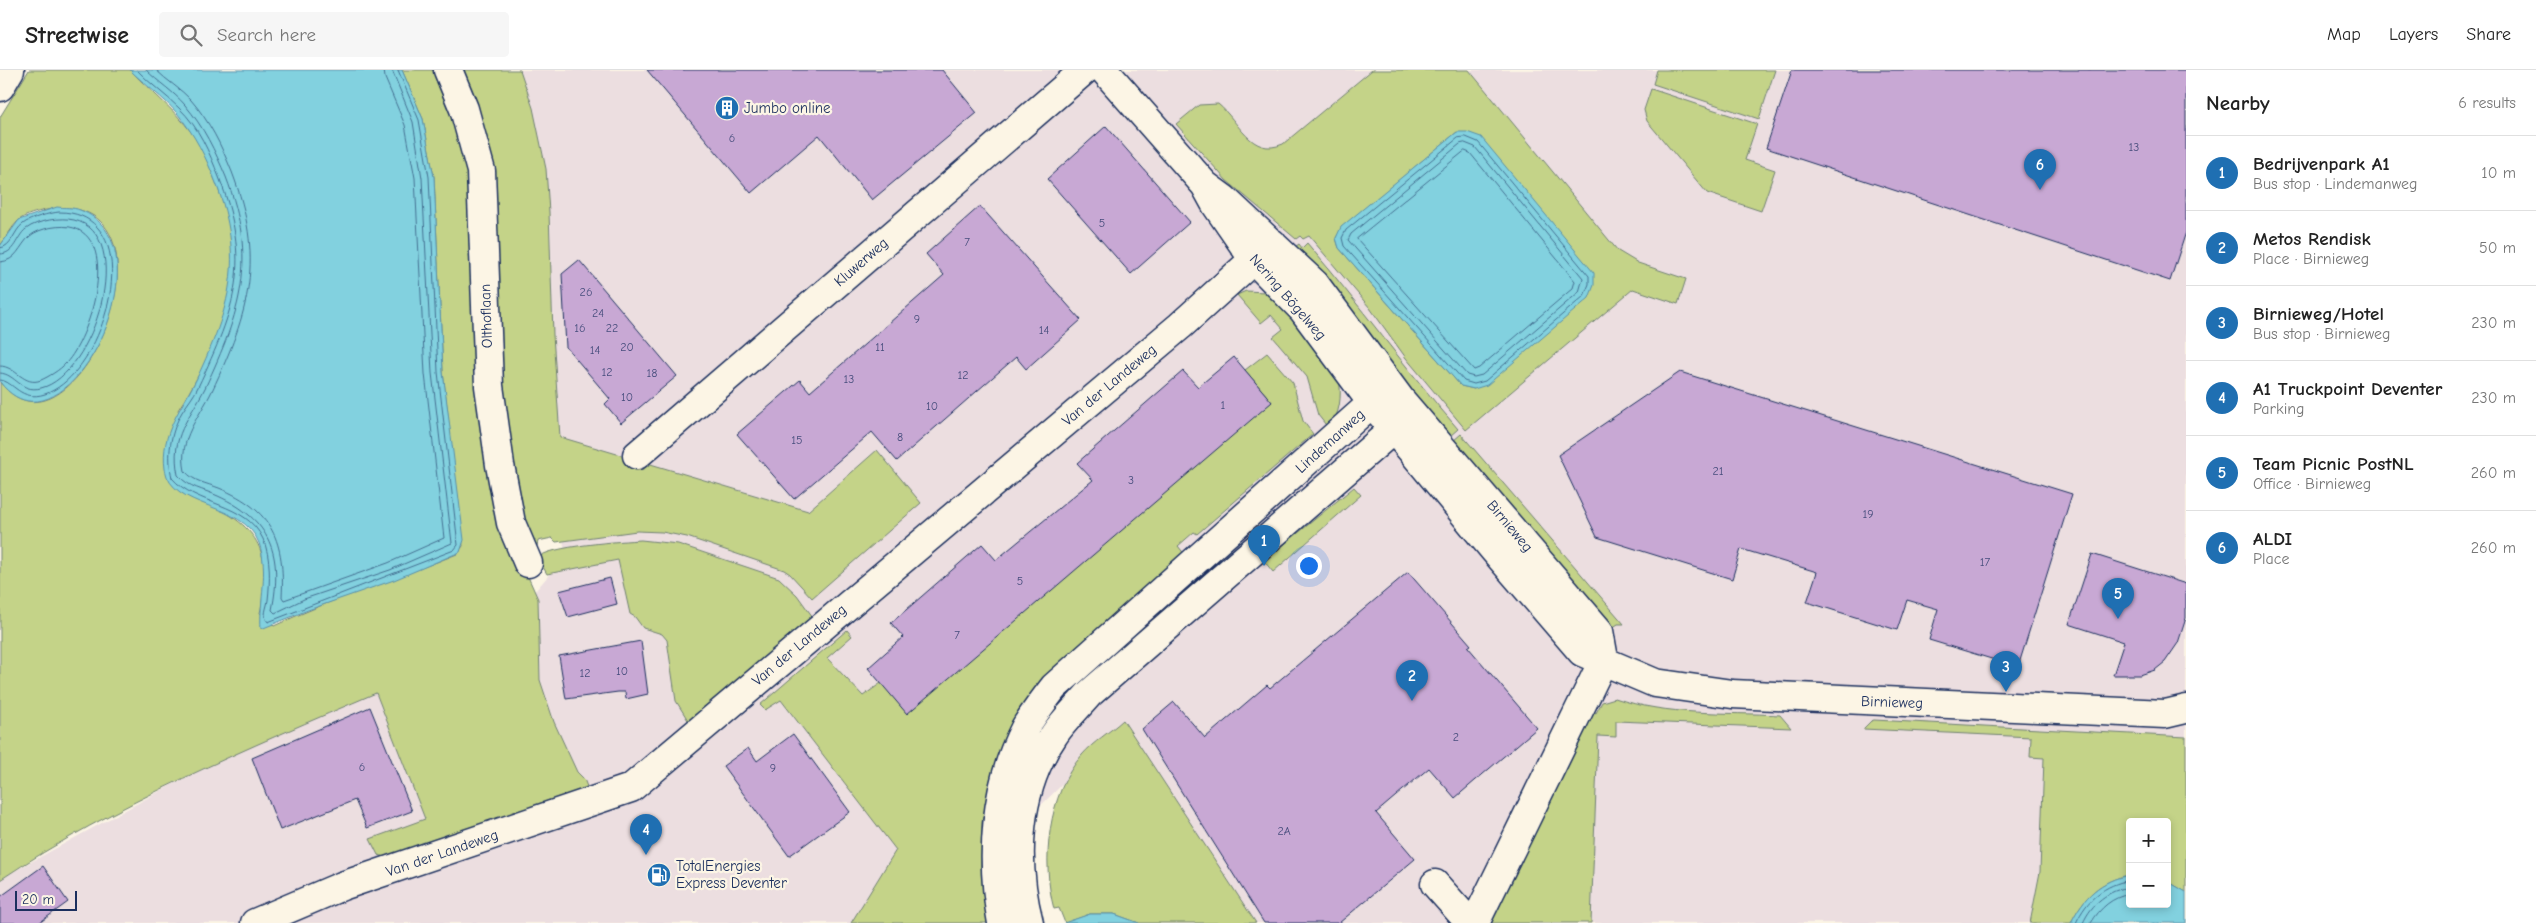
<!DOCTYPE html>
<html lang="en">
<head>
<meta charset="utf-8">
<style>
  :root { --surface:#fff; --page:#f6f6f6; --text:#222; --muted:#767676; --line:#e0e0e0; --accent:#1f6fb2 }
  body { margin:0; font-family:"Comic Neue",sans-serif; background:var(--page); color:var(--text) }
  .controls { position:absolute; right:15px; bottom:15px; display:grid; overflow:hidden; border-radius:5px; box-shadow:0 2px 8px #0003 }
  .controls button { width:45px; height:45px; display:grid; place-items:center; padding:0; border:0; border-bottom:1px solid var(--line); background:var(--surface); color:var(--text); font:25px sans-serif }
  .scale { position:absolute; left:15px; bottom:12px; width:62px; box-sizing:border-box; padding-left:5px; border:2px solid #1b2f5e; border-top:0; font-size:14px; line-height:18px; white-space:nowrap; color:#1b2f5e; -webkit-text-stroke:4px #fcf5e5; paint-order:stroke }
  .you { position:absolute; left:1308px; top:495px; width:18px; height:18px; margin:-12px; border:4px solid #fff; border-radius:50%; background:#1a73e8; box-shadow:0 0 0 8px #1a73e833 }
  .badge { display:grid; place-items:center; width:32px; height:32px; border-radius:50%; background:var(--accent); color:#fff; font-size:16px; font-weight:700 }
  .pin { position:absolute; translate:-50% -41px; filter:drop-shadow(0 1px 2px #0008) }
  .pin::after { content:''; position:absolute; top:26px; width:18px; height:15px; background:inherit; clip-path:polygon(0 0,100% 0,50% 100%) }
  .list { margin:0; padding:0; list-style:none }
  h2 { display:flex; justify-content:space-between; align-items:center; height:65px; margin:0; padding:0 20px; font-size:21px }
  h2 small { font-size:16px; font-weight:400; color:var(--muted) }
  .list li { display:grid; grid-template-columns:32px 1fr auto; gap:15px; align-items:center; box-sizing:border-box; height:75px; padding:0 20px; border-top:1px solid var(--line) }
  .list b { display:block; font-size:19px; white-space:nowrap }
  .list p { margin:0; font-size:16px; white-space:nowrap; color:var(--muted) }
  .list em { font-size:16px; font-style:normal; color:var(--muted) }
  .icon { flex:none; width:28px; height:28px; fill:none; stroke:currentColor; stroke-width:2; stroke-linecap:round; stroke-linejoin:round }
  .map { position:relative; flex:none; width:2186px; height:853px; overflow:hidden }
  header { display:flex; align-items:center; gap:30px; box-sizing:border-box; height:70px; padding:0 25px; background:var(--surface); border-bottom:1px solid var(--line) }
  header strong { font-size:24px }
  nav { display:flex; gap:28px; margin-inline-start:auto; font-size:18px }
  .search { width:350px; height:45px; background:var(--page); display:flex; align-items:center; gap:12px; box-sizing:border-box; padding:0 18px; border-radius:5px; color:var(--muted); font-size:19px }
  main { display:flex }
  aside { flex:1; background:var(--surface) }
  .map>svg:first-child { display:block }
  .built { fill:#ecdee0 }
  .green { fill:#c4d388; stroke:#708173; fill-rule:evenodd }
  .water { fill:#82d1df; stroke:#5990ab }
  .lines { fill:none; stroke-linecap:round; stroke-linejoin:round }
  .shore { stroke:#447092; stroke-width:1 }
  .building { fill:#c8a8d4; stroke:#1b2f5e }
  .minor-casing { stroke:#1b2f5e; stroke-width:31 }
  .minor { stroke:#fcf5e5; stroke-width:28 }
  .labels { text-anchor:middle; stroke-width:4.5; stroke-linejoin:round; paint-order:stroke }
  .number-label { font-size:12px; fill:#464d7c }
  .poi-label { font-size:15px; fill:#1b2f5e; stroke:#fcf5e5; text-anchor:start }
  .street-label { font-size:15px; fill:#1b2f5e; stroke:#fcf5e5 }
</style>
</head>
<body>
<header>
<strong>Streetwise</strong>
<div class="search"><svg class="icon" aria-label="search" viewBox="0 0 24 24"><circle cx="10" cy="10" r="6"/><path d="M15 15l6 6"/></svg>Search here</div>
<nav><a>Map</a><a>Layers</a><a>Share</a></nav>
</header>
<main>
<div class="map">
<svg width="2186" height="853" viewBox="0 0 2186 853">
  <rect width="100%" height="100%" fill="#fcf5e5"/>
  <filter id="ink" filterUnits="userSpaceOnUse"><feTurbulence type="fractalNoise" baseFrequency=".02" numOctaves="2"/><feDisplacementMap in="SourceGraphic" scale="10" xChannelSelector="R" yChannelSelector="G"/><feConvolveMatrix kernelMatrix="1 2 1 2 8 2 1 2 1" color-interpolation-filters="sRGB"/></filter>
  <g filter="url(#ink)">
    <path class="built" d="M 512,0 L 2186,0 L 2186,675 L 2042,853 L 1241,853 L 1120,659 L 951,822 L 855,853 L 0,853 L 0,810 L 9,804 L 169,716 L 513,547 L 565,486 Z"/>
    <path class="green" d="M 29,0 L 130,0 C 154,25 182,45 200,75 C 207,85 210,99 215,110 C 224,133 232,158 233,184 C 233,239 208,294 178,340 L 211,435 C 263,459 272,489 260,543 L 274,556 C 333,528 396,509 457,484 L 463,476 L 443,302 L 434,107 L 423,49 L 402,0 L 441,0 L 458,37 L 525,500 L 538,529 L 540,610 L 554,652 L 577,702 L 584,709 L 589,722 L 389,788 L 378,785 L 370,769 L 425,749 L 376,623 C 250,677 114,734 0,810 L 0,312 C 71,403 182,149 69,138 C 57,137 27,142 18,151 C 11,158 6,168 0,176 L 0,47 Z
      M 452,0 L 520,0 L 533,38 L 546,99 L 549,142 L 553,265 L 560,367 L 808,441 L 877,380 L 921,433 L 812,528 L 790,504 L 784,500 L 687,467 L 662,462 L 637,461 L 556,472 L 552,468 L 538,471 L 537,476 L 525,474 L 489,219 Z
      M 1372,0 L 1469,0 L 1618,181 L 1638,193 L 1686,209 L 1678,234 L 1633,219 L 1466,360 L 1406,288 L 1370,238 L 1309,166 L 1303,169 L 1300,166 L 1296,169 L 1226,110 L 1176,54 L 1199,35 L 1218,34 C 1239,51 1251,88 1283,74 ZM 1457,62 L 1474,319 L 1461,316 L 1339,178 L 1336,168 L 1342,157 Z
      M 1657,0 L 1775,0 L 1759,49 L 1653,14 Z
      M 1651,19 L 1757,54 L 1745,90 L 1775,100 L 1761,141 L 1707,123 L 1647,51 L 1644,40 Z
      M 1307,173 C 1359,234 1406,299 1458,359 L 1450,366 L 1292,179 L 1299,174 L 1302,178 Z
      M 1246,221 L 1265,222 L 1281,230 L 1339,308 C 1342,328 1340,343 1329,359 L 1318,345 L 1307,307 L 1273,267 L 1283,259 L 1271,245 L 1261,253 L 1237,225 Z
      M 1267,283 L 1293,313 L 1303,351 L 1313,364 L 1197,464 L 1194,462 L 1178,476 L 1186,486 L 1060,593 L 1042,613 L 1000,682 L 991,708 L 982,752 L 981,796 L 989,853 L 851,853 L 896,780 L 781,630 L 765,640 L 760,635 L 847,560 L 852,566 L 827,588 L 863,626 L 1272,332 L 1245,300 Z
      M 1461,364 L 1624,554 L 1618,554 L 1612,558 L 1453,371 Z
      M 1354,417 L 1361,425 L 1273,502 L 1264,491 Z
      M 641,470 L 678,474 L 779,508 L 797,525 L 815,550 L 691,655 L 676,631 L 667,570 L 662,564 L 643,558 L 635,547 L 630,544 L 618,490 L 547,504 L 538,488 C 547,476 623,471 641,470 Z
      M 1615,628 C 1667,646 1725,642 1780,645 L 1791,658 L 1616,651 L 1616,667 L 1598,666 L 1591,853 L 1485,853 L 1591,640 L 1596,643 L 1602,632 Z
      M 1123,650 L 1256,853 L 1139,853 L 1114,844 L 1090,844 L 1065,853 L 1059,838 L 1054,839 C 1041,791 1048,724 1082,685 C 1093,672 1110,662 1123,650 Z
      M 1874,650 L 2186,667 L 2186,822 L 2167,811 L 2167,752 L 2130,752 L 2130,805 C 2101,810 2083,827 2071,853 L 2030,853 L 2040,802 L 2044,688 L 2030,687 L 2031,667 L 1863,659 L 1871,651 Z"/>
    <path class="water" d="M 130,0 L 402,0 L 423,49 L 434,107 L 443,302 L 464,470 L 460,482 L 394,510 L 308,540 L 261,559 C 259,530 269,502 259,473 C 243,431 171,440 165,399 C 160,362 182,339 197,308 C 230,237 245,189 216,113 C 206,87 195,65 177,43 C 164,28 145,15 130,0 Z
      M 1457,62 L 1467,62 L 1481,67 L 1594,203 L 1594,215 L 1589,228 L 1487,315 L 1474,319 L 1461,316 L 1339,178 L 1336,168 L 1341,157 Z
      M 57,137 C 64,138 73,137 80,140 C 176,176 64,397 0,312 L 0,176 L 19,150 Z
      M 2130,805 L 2130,834 L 2167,834 L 2167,811 L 2186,822 L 2186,853 L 2071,853 C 2083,827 2101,810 2130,805 Z
      M 1090,844 L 1114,844 L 1139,853 L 1064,853 Z"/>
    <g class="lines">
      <path class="shore" d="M 137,0 C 150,14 166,25 179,38 C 199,57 209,82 219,107 C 252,192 236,237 198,317 C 194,326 187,334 182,342 C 170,363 167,385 172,408 C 196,436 246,432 263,469 C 271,487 270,512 268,530 C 267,538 262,546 268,552 L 454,480 L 458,475 L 438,302 L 429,107 L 419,50 L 398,0
        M 146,0 C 158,12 174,22 185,35 C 204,57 215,81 226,107 C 258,190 241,241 205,318 C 189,350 170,365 178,405 C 189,418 203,419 218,426 C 271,450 283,485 272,540 L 275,543 L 304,529 L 390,500 L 452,473 L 432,303 L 422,108 L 413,52 L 392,0
        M 156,0 C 167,11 181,19 191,30 C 210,52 221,75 232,102 C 265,189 250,240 212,321 C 199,348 178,368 185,401 C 194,412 206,413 219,418 C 273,440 285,472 282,527 L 284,530 L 388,493 L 444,468 L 425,304 L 415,108 L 405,55 L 385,8 L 384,0
        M 1466,67 L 1478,72 L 1589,206 L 1589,214 L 1584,226 L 1485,311 L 1474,314 L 1464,311 L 1344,176 L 1342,168 L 1346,160 L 1458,68 Z
        M 1465,73 L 1475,77 L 1583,208 L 1579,222 L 1482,305 L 1474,307 L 1467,305 L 1348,170 L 1351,164 L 1460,74 Z
        M 1465,81 L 1470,83 L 1575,211 L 1573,218 L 1479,298 L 1474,300 L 1357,169 Z
        M 0,178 C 12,177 14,160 23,154 C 30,148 50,143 59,142 C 151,142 107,303 45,324 C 20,332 14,311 0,310
        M 0,184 C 15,184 16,167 26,159 C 38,150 61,147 74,150 C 137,164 94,305 41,318 C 20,323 16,304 0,303
        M 0,192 C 17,191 19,176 30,166 C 39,158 62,154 74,158 C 120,173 89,269 66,293 C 60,300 48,307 41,310 C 24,317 16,296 0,296
        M 2076,853 C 2087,829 2104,815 2130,810
        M 2083,853 C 2092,833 2108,820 2130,817
        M 2091,853 C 2100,838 2112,827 2130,824"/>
    </g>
    <path class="building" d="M 647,0 L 942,0 L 977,43 L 872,130 L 819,65 L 751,123 Z
      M 1792,0 L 2186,0 L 2186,162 L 2170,211 L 1766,78 Z
      M 1106,56 L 1190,152 L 1131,204 L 1047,109 Z
      M 980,136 L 1081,250 L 1026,299 L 1016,287 L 897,391 L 872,362 L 794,429 L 737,364 L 800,310 L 810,322 L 944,205 L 926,184 Z
      M 579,190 L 677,306 L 621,353 L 605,334 L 610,329 L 566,277 L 562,204 Z
      M 1234,287 L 1272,332 L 907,644 L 868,598 L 903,567 L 891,553 L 982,474 L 996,490 L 1093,410 L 1077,393 L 1183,301 L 1198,317 Z
      M 1680,302 L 2072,424 L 2018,597 L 1929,570 L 1938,539 L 1907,530 L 1897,560 L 1807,532 L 1817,502 L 1741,479 L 1732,509 L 1597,467 L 1558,385 Z
      M 2092,484 L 2186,514 L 2186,548 L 2178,573 L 2165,592 L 2155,600 L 2140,605 L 2113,605 L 2124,572 L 2069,554 Z
      M 1408,502 L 1471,575 L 1468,577 L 1537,658 L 1455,728 L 1429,698 L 1376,743 L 1415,789 L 1339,853 L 1264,853 L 1142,659 L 1174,632 L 1205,668 L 1267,615 L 1270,618 Z
      M 610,508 L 617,534 L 568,547 L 559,521 Z
      M 641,571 L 648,624 L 626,629 L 625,622 L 618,622 L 566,629 L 559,586 Z
      M 370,637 L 412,741 L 367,758 L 355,730 L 280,760 L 252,688 Z
      M 793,664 L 850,742 L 789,786 L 723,696 L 748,678 L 757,691 Z
      M 43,796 L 68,832 L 39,853 L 0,853 L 0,827 Z"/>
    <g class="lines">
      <g class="minor-casing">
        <path id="minor" d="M 448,0 L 464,39 L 481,101 L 489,316 L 500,395 L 511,453 L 528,493
          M 1104,0 L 1205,115 L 1224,129 L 1315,214 L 1401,330 L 1599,561 L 1604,589 L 1475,853
          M 0,17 L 10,0
          M 1205,115 L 1216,135 L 1254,190 L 1303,240 L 1372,333 L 1494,480 L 1582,582 L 1655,613 L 1732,624 L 2165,644 L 2186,639
          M 637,385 L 1085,0
          M 1435,814 L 1470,853
          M 255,853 L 342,816 L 631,718 L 1180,256 L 1272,173
          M 1002,853 C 990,788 994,718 1025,658 C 1033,644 1044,630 1054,617 L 1372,333 L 1390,331
          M 1029,853 C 1013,791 1016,719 1054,665 C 1064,650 1078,637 1089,624 L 1395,358 L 1399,341"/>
      </g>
      <use href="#minor" class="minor"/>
    </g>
  </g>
  <defs>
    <g id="building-disc" transform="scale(1.25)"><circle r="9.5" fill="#1f6fb2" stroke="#fcf5e5"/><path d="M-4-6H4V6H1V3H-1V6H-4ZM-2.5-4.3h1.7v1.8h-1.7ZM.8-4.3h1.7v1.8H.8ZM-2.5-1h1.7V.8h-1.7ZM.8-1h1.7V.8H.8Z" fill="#fff"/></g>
    <g id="fuel-disc" transform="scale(1.25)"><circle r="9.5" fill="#1f6fb2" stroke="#fcf5e5"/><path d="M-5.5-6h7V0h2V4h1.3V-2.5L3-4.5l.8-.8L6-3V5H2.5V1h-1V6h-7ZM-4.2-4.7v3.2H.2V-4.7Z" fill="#fff"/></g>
  </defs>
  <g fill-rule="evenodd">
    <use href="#building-disc" x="727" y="38"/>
    <use href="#fuel-disc" x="659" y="805"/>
  </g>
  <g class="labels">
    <g class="number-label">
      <text x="732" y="72">6</text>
      <text x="2134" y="81">13</text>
      <text x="1102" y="157">5</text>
      <text x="967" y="176">7</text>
      <text x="586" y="226">26</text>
      <text x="598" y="247">24</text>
      <text x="917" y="253">9</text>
      <text x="580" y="262">16</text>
      <text x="612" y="262">22</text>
      <text x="1044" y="264">14</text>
      <text x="627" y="281">20</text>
      <text x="880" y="281">11</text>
      <text x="595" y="284">14</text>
      <text x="607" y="306">12</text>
      <text x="652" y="307">18</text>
      <text x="963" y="309">12</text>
      <text x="849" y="313">13</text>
      <text x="627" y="331">10</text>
      <text x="1223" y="339">1</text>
      <text x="932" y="340">10</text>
      <text x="900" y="371">8</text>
      <text x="797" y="374">15</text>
      <text x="1718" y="405">21</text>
      <text x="1131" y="414">3</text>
      <text x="1868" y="448">19</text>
      <text x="1985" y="496">17</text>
      <text x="1020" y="515">5</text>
      <text x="957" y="569">7</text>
      <text x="622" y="605">10</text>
      <text x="585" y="607">12</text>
      <text x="1456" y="671">2</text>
      <text x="362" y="701">6</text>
      <text x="773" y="702">9</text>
      <text x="1284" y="765">2A</text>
    </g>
    <g class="poi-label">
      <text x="744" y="43">Jumbo online</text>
      <text x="676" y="801">TotalEnergies<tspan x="676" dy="17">Express Deventer</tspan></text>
    </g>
    <g class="street-label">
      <text transform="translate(861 192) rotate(-41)" y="5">Kluwerweg</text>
      <text transform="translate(1288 227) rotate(49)" y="5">Nering Bögelweg</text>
      <text transform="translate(486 246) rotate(-92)" y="5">Olthoflaan</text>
      <text transform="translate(1109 315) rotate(-40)" y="5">Van der Landeweg</text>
      <text transform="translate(1330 371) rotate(-42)" y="5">Lindemanweg</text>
      <text transform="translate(1510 456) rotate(50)" y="5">Birnieweg</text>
      <text transform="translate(799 575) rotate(-40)" y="5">Van der Landeweg</text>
      <text transform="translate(1892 632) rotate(2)" y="5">Birnieweg</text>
      <text transform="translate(442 783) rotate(-19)" y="5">Van der Landeweg</text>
    </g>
  </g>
</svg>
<div class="controls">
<button>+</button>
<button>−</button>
</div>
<div class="scale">20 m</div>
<div class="you"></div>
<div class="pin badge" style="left:1264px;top:496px">1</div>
<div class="pin badge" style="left:1412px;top:631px">2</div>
<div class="pin badge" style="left:2006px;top:622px">3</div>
<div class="pin badge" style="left:646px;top:785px">4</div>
<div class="pin badge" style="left:2118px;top:549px">5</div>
<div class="pin badge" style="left:2040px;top:120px">6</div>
</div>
<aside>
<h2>Nearby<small>6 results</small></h2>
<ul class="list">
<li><span class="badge">1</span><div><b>Bedrijvenpark A1</b><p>Bus stop · Lindemanweg</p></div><em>10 m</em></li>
<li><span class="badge">2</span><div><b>Metos Rendisk</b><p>Place · Birnieweg</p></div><em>50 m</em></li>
<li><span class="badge">3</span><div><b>Birnieweg/Hotel</b><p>Bus stop · Birnieweg</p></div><em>230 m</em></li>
<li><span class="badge">4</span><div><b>A1 Truckpoint Deventer</b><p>Parking</p></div><em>230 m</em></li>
<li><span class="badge">5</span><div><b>Team Picnic PostNL</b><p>Office · Birnieweg</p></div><em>260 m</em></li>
<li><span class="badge">6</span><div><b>ALDI</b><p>Place</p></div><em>260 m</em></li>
</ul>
</aside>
</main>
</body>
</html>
